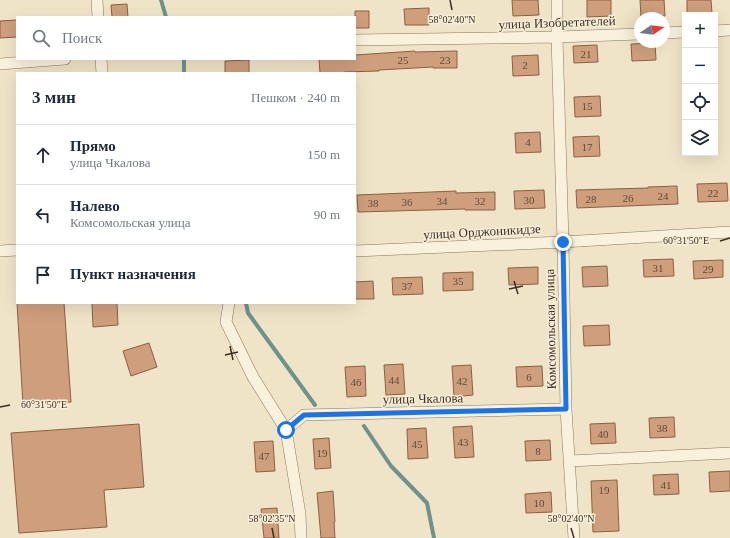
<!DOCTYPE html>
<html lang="ru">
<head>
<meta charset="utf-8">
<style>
  :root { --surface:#fff; --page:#f6f6f7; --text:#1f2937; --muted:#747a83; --line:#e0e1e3 }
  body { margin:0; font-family:"Times New Roman",serif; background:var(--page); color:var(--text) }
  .controls { position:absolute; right:12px; top:12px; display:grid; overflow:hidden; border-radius:0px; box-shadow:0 4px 16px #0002 }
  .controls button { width:36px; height:36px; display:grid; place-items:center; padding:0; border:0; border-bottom:1px solid var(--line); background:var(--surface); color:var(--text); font:20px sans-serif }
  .compass { position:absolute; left:634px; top:12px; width:36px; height:36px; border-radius:50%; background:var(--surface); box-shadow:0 4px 16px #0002; rotate:77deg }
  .stop { position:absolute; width:12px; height:12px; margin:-9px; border:3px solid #1a73e8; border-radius:50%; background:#fff }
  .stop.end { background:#1a73e8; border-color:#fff; box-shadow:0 1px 4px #0008 }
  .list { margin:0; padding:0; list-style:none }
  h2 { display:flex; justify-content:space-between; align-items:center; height:52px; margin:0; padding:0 16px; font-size:17px }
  h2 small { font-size:13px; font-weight:400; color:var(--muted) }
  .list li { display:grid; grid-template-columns:26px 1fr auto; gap:12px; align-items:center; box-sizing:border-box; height:60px; padding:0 16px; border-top:1px solid var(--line) }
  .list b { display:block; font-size:15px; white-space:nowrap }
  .list p { margin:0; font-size:13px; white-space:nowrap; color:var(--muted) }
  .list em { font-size:13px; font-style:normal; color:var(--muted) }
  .icon { flex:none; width:22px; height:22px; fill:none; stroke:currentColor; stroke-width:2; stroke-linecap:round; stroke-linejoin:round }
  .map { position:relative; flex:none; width:730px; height:538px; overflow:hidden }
  .search { position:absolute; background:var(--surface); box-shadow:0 4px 16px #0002; left:16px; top:16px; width:340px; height:44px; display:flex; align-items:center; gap:10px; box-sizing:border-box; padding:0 14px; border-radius:0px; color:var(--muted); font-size:15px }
  .panel { position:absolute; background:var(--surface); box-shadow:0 4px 16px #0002; left:16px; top:72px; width:340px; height:232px; border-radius:0px }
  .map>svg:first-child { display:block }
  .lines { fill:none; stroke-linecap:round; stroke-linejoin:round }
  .stream { stroke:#6f938a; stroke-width:4 }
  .building { fill:#cf9f7d; stroke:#8d5f41 }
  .street-casing { stroke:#8d765c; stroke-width:12 }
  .street { stroke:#faf1dc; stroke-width:11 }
  .route { stroke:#1a73e8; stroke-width:5 }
  .ticks { fill:none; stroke:#3d2e20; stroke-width:1.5 }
  .labels { text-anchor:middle; stroke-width:3; stroke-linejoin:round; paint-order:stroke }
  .number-label { font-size:11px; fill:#624a37 }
  .street-label { font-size:13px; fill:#3d2e20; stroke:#f7eed8 }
  .ticks-label { font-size:10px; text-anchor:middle; fill:#3d2e20; stroke:#f7eed8; stroke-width:3; stroke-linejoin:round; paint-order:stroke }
</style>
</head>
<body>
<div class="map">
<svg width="730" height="538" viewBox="0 0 730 538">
  <rect width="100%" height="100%" fill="#f0e4c8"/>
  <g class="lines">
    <path class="stream" d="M 161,0 L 166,17
      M 184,73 L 184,61
      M 246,303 L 248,313 L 315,405
      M 364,426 L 391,466 L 427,503 L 434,538"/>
  </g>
  <path class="building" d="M 512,0 L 538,0 L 539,15 L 513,16 Z
    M 587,0 L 611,0 L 611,16 L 587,17 Z
    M 640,0 L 664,0 L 665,16 L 641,17 Z
    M 687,0 L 711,0 L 712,13 L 687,14 Z
    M 127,4 L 128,17 L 112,17 L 111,5 Z
    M 429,8 L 429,25 L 405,25 L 404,9 Z
    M 355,11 L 369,11 L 369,28 L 355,28 Z
    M 17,20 L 17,37 L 0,38 L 0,21 Z
    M 655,43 L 656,60 L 632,61 L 631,44 Z
    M 597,45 L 598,62 L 574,63 L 573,46 Z
    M 415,51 L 415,52 L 457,51 L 457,68 L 433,68 L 433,67 L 379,70 L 379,71 L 344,72 L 344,73 L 320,73 L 319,59 L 355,59 L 355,55 Z
    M 538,55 L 539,75 L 513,76 L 512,56 Z
    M 249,60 L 249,73 L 225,73 L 225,61 Z
    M 600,96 L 601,116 L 575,117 L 574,97 Z
    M 540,132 L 541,152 L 516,153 L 515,133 Z
    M 599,136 L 600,156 L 574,157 L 573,137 Z
    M 727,183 L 728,201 L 698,202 L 697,184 Z
    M 677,186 L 678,204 L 577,208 L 576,190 L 648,188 L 648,187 Z
    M 544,190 L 545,208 L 515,209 L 514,191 Z
    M 456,191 L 456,193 L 495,192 L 495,210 L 465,210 L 465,209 L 358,212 L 357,195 Z
    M 673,259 L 674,276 L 644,277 L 643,260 Z
    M 723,260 L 723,277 L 694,279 L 693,261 Z
    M 607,266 L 608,286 L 583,287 L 582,267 Z
    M 538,267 L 538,284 L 509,285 L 508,268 Z
    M 473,272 L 473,290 L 443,291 L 443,273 Z
    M 422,277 L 423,294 L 393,295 L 392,278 Z
    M 373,281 L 374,299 L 355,299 L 355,282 Z
    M 17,303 L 64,303 L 71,402 L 23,405 Z
    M 92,303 L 117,303 L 118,325 L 93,327 Z
    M 609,325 L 610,345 L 584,346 L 583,326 Z
    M 149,343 L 157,367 L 131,376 L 123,351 Z
    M 403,364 L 405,394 L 386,395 L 384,365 Z
    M 471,365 L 473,395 L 454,397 L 452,366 Z
    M 365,366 L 366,396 L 347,397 L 345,367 Z
    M 542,366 L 543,386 L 517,387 L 516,367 Z
    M 674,417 L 675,437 L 650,438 L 649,418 Z
    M 615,423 L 616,443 L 591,444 L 590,424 Z
    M 139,424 L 144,487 L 104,490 L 107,527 L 19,533 L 11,433 Z
    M 472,426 L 474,457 L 455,458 L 453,427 Z
    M 426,428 L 428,458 L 408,459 L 407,429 Z
    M 329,438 L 331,468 L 315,469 L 313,439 Z
    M 550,440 L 551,460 L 526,461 L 525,441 Z
    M 273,441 L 275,471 L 256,472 L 254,442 Z
    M 730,471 L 730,491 L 710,492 L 709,472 Z
    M 678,474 L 679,494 L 654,495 L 653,475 Z
    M 617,480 L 619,531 L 593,532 L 591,481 Z
    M 333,491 L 335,522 L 334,522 L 335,538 L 321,538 L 317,493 Z
    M 551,492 L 552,512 L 526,513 L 525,494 Z
    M 277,508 L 279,538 L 264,538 L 261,509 Z"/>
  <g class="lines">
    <g class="street-casing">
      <path id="street" d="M 97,0 L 98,17
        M 557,0 L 557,37 L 563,242 L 566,409 L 574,538
        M 715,31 L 730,30
        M 664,33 L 685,32
        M 355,40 L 557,37 L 640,34
        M 101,59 L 102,73
        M 0,64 L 65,59
        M 0,251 L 17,250
        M 355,251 L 563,242 L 730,232
        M 229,303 L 226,322 L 253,377 L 286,430 L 300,514 L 301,538
        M 286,430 L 304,415 L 566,409
        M 570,461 L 730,453"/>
    </g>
    <use href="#street" class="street"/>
  </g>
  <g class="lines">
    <path class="route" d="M 286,430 L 304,415 L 566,409 L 563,242"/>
  </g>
  <path class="ticks" d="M 450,0 L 452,10M 720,241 L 730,238M 514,281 L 518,294M 509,289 L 523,286M 230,346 L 233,360M 225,355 L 238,352M 0,407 L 10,405M 272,528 L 274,538M 571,528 L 574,538"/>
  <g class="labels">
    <g class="number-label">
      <text x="586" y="58">21</text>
      <text x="403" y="64">25</text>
      <text x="445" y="64">23</text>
      <text x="525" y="69">2</text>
      <text x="587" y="110">15</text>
      <text x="528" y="146">4</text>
      <text x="587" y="151">17</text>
      <text x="713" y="197">22</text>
      <text x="663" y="200">24</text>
      <text x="628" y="202">26</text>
      <text x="591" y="203">28</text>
      <text x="529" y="204">30</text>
      <text x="442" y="205">34</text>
      <text x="480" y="205">32</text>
      <text x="407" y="206">36</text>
      <text x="373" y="207">38</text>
      <text x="658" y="272">31</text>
      <text x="708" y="273">29</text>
      <text x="458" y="285">35</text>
      <text x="407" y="290">37</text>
      <text x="529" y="381">6</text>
      <text x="394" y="384">44</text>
      <text x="462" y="385">42</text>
      <text x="356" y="386">46</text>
      <text x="662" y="432">38</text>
      <text x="603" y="438">40</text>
      <text x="463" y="446">43</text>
      <text x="417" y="448">45</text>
      <text x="538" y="455">8</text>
      <text x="322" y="457">19</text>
      <text x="264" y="460">47</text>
      <text x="666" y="489">41</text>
      <text x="604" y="494">19</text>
      <text x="539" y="507">10</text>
    </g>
    <g class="street-label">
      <text transform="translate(557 22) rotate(-2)" y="5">улица Изобретателей</text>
      <text transform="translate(482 231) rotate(-3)" y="5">улица Орджоникидзе</text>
      <text transform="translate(550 329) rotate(-91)" y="5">Комсомольская улица</text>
      <text transform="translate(423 398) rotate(-1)" y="5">улица Чкалова</text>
    </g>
  </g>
  <g class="ticks-label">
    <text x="452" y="23">58°02'40"N</text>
    <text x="686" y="244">60°31'50"E</text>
    <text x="44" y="408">60°31'50"E</text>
    <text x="272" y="522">58°02'35"N</text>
    <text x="571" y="522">58°02'40"N</text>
  </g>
</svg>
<div class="controls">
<button>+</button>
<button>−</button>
<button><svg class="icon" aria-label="locate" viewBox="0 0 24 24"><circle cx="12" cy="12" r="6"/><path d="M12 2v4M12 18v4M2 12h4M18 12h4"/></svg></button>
<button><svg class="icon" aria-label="layers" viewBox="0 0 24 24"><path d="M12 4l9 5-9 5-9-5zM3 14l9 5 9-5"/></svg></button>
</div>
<svg class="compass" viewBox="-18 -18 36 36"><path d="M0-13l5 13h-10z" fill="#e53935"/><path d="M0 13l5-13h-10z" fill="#747a83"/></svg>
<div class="stop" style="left:286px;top:430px"></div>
<div class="stop end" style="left:563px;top:242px"></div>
<div class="search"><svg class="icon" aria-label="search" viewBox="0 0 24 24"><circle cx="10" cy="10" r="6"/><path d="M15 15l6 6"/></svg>Поиск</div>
<section class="panel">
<h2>3 мин<small>Пешком · 240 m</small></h2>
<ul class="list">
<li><svg class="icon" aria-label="ahead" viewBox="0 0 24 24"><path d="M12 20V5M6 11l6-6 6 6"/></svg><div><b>Прямо</b><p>улица Чкалова</p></div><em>150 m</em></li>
<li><svg class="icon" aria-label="left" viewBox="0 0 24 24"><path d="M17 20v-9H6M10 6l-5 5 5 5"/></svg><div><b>Налево</b><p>Комсомольская улица</p></div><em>90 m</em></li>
<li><svg class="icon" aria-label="arrive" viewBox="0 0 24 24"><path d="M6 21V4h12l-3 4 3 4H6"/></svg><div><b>Пункт назначения</b></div></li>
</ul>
</section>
</div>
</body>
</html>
